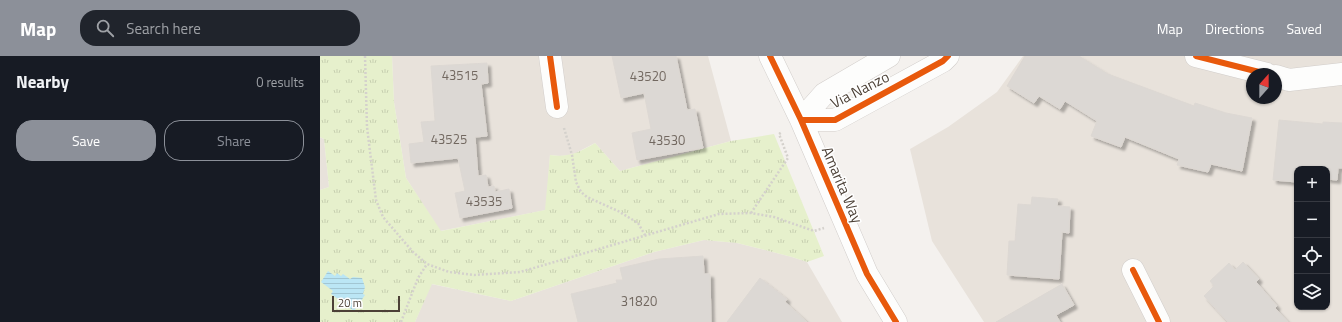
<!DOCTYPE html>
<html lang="en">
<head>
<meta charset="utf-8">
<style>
  :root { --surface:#171b24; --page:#20242c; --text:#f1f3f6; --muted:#9ea1a6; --line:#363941; --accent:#8c9099 }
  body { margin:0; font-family:"Titillium Web",sans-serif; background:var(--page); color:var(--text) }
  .controls { position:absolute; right:12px; bottom:12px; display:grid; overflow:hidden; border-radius:8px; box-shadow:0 1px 3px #0004 }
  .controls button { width:36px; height:36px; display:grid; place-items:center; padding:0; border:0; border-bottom:1px solid var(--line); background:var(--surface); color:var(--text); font:20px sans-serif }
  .compass { position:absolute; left:926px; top:12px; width:36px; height:36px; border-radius:50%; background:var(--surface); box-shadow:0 1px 3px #0004; rotate:21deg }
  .scale { position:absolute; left:12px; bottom:10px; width:68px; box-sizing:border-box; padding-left:4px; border:2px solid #4c4137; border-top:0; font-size:11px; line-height:14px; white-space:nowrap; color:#4c4137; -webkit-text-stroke:3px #fff; paint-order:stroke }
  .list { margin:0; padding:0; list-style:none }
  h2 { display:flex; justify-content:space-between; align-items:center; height:52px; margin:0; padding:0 16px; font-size:17px }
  h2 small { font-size:13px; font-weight:400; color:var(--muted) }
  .actions { display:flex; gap:8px; padding:12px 16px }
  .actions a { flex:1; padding:9px 0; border:1px solid var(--accent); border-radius:16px; text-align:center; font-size:14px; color:var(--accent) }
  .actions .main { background:var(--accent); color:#fff }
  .icon { flex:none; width:22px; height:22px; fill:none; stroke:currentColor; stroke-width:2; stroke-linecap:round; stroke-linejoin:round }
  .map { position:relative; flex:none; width:1022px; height:266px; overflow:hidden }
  header { display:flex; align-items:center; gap:24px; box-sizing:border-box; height:56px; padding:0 20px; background:var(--accent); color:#fff }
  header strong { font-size:19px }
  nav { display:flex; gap:22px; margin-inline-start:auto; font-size:14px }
  .search { width:280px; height:36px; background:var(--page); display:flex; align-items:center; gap:10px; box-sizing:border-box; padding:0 14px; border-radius:16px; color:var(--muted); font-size:15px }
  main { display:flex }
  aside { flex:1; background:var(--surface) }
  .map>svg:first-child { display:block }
  .residential { fill:#e8e2db; fill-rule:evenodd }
  .park { fill:url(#park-tufts) }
  .water { fill:url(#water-rules) }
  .building { fill:#dcd8d4; stroke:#ddd8d3; filter:url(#shadow) }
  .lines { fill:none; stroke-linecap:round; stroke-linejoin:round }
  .minor-casing { stroke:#d1cdca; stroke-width:23 }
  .path { stroke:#d4d1cc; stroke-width:2.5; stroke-dasharray:2 2; stroke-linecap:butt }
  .minor { stroke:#fdfdfc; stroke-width:22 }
  .cycleway-casing { stroke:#fff; stroke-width:8 }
  .cycleway { stroke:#e8590c; stroke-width:6 }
  .labels { text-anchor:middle; stroke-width:3; stroke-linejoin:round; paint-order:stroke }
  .number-label { font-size:13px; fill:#726860 }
  .street-label { font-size:15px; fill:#4c4137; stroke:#fff }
</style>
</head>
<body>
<header>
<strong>Map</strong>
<div class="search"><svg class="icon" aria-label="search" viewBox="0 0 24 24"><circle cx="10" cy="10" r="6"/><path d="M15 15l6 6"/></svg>Search here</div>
<nav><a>Map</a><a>Directions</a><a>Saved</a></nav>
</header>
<main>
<aside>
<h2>Nearby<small>0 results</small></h2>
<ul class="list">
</ul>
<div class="actions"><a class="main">Save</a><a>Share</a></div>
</aside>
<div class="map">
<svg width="1022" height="266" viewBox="0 0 1022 266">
  <defs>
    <pattern id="park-tufts" width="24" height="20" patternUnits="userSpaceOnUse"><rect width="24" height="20" fill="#e6f0cc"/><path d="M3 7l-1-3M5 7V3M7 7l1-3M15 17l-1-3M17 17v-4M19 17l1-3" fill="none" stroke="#c7cfb0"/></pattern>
    <pattern id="water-rules" width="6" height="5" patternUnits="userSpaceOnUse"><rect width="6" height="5" fill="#bbe6f5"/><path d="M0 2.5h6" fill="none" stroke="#a2c6d3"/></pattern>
    <filter id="shadow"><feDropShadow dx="3.5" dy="3.5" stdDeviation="1" flood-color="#0004"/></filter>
  </defs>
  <rect width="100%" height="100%" fill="#f4f1ee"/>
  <path class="residential" d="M 72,0 L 388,0 L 411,85 L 300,115 L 275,87 L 252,99 L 240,100 L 230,99 L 226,154 L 120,175 L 86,122 L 74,46 Z
    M 703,0 L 1022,0 L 1022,266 L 664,266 L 612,185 L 590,93 L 628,71 L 677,36 ZM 932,18 L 956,18 L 956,42 L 932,42 ZM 977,113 L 1007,113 L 1007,251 L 977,251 Z
    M 0,81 L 4,83 L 9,131 L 0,134 Z
    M 384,184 L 417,187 L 472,201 L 487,206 L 522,266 L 95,266 L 111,228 L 191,245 L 334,196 Z"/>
  <path class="park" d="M 0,0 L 72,0 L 74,46 L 86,122 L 121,175 L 225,154 L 230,99 C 248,102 260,96 275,87 L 300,115 L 411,85 L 454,78 L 504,200 L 487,206 L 472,201 L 417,187 L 384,184 L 334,196 L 191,245 L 112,228 L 95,266 L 0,266 L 0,134 L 9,131 L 4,83 L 0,81 Z"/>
  <path class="water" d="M 8,215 L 15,220 L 17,217 L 21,220 L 23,218 L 30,223 L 33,221 L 42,222 L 45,231 L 43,238 L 45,239 L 34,255 L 11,238 L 13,235 L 1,226 Z"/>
  <path class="building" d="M 292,0 L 356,0 L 367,54 L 375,53 L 383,92 L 317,104 L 312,77 L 331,73 L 324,37 L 301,42 Z
    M 705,0 L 759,0 L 788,18 L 874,50 L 875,47 L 906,57 L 932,62 L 922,115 L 891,108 L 888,116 L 857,109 L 859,103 L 805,81 L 801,91 L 771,80 L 777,65 L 745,45 L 740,53 L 719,40 L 714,47 L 687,30 Z
    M 167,7 L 168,27 L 161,28 L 167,80 L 155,81 L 158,120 L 166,119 L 168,131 L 174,130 L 175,136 L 189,133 L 192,152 L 140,162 L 135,137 L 145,135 L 138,102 L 91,107 L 89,88 L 104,86 L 101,66 L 115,65 L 111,10 Z
    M 959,64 L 1003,68 L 1003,66 L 1022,67 L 1022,112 L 1018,112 L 1017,124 L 1007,123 L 1007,113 L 977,113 L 977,126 L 953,124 Z
    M 712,141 L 738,143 L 737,150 L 750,151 L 749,177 L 742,176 L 739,223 L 687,219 L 689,185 L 695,185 L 698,148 L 711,149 Z
    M 383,200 L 384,218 L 390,218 L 391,266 L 258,266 L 251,238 L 297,227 L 296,224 L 303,224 L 300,212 L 339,203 Z
    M 923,206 L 939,223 L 936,226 L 957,250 L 955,252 L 968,266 L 908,266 L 884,240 L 894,230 L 890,225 L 909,207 L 915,214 Z
    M 440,222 L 467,243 L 465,246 L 487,266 L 407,266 Z
    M 742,228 L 754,249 L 736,259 L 740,266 L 676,266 Z"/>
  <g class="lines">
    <g class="minor-casing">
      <path id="minor" d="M 230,0 L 237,51
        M 450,0 L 481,64 L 547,218 L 576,266
        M 876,0 L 947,18
        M 956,20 L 969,24 L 1022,18
        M 481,64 L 515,64 L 623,5 L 628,0
        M 481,64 L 504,38 L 569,0
        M 813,214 L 839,266"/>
    </g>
    <path class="path" d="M 45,0 L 47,71 L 56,144 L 63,161 L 93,196 L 107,208 L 129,216 L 154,219 L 200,216 L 399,158 L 431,157 L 454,161 L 494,175 L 504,172
      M 244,72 L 252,99 L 256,126 L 261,136 L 267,141 L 298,155 L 318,167 L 325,179
      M 431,157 L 468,102 L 459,78 L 462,76
      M 81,266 L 98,222 L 107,208"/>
    <use href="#minor" class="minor"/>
    <g class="cycleway-casing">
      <path id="cycleway" d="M 230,0 L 237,51
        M 450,0 L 481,64 L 547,218 L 576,266
        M 876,0 L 947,18
        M 481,64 L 515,64 L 623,5 L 628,0
        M 813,214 L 839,266"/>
    </g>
    <use href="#cycleway" class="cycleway"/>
  </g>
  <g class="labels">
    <g class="number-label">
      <text x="140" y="24">43515</text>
      <text x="328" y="25">43520</text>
      <text x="129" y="88">43525</text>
      <text x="347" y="89">43530</text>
      <text x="164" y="150">43535</text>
      <text x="319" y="250">31820</text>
    </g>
    <g class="street-label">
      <text transform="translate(540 34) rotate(-27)" y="5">Via Nanzo</text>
      <text transform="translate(522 129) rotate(67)" y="5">Amarita Way</text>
    </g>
  </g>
</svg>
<div class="controls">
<button>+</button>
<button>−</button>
<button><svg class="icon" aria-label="locate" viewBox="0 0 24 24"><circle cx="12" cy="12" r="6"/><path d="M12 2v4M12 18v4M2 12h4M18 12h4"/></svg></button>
<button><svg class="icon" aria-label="layers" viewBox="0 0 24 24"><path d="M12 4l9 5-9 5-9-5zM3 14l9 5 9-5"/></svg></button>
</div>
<svg class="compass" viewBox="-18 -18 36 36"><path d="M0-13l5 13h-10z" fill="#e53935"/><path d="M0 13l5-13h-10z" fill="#9ea1a6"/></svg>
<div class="scale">20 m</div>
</div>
</main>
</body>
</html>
